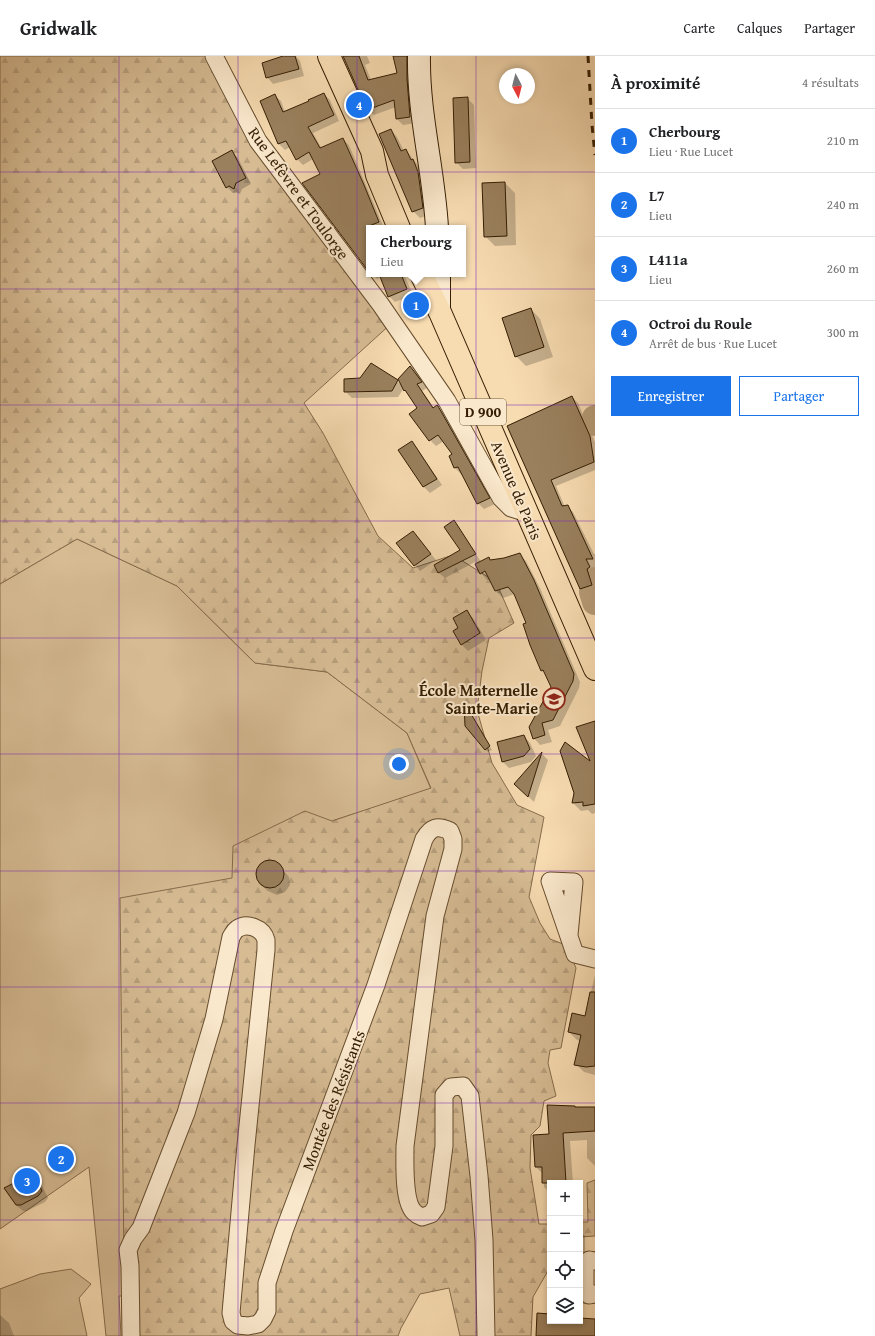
<!DOCTYPE html>
<html lang="fr">
<head>
<meta charset="utf-8">
<style>
  :root { --surface:#fff; --page:#f6f6f6; --text:#202124; --muted:#757577; --line:#e0e0e0; --accent:#1a73e8 }
  body { margin:0; font-family:"Gentium Book Plus",serif; background:var(--page); color:var(--text) }
  .controls { position:absolute; right:12px; bottom:12px; display:grid; overflow:hidden; border-radius:0px; box-shadow:0 2px 6px #0003 }
  .controls button { width:36px; height:36px; display:grid; place-items:center; padding:0; border:0; border-bottom:1px solid var(--line); background:var(--surface); color:var(--text); font:20px sans-serif }
  .compass { position:absolute; left:499px; top:12px; width:36px; height:36px; border-radius:50%; background:var(--surface); box-shadow:0 2px 6px #0003; rotate:173deg }
  .you { position:absolute; left:399px; top:708px; width:14px; height:14px; margin:-10px; border:3px solid #fff; border-radius:50%; background:#1a73e8; box-shadow:0 0 0 6px #1a73e833 }
  .badge { display:grid; place-items:center; width:26px; height:26px; border-radius:50%; background:var(--accent); color:#fff; font-size:13px; font-weight:700 }
  .pin { position:absolute; translate:-50% -50%; border:2px solid #fff; box-shadow:0 1px 4px #0006 }
  .popup { position:absolute; left:366px; top:169px; width:100px; height:52px; box-sizing:border-box; display:grid; place-content:center; border-radius:0px; background:var(--surface); filter:drop-shadow(0 1px 3px #0005); font-size:13px; white-space:nowrap; color:var(--muted) }
  .popup b { font-size:15px; color:var(--text) }
  .popup::after { content:''; position:absolute; left:50%; top:100%; margin-left:-8px; border:8px solid transparent; border-top-color:var(--surface) }
  .list { margin:0; padding:0; list-style:none }
  h2 { display:flex; justify-content:space-between; align-items:center; height:52px; margin:0; padding:0 16px; font-size:17px }
  h2 small { font-size:13px; font-weight:400; color:var(--muted) }
  .list li { display:grid; grid-template-columns:26px 1fr auto; gap:12px; align-items:center; box-sizing:border-box; height:64px; padding:0 16px; border-top:1px solid var(--line) }
  .list b { display:block; font-size:15px; white-space:nowrap }
  .list p { margin:0; font-size:13px; white-space:nowrap; color:var(--muted) }
  .list em { font-size:13px; font-style:normal; color:var(--muted) }
  .actions { display:flex; gap:8px; padding:12px 16px }
  .actions a { flex:1; padding:9px 0; border:1px solid var(--accent); border-radius:0px; text-align:center; font-size:14px; color:var(--accent) }
  .actions .main { background:var(--accent); color:#fff }
  .icon { flex:none; width:22px; height:22px; fill:none; stroke:currentColor; stroke-width:2; stroke-linecap:round; stroke-linejoin:round }
  .map { position:relative; flex:none; width:595px; height:1280px; overflow:hidden }
  header { display:flex; align-items:center; gap:24px; box-sizing:border-box; height:56px; padding:0 20px; background:var(--surface); border-bottom:1px solid var(--line) }
  header strong { font-size:19px }
  nav { display:flex; gap:22px; margin-inline-start:auto; font-size:14px }
  main { display:flex }
  aside { flex:1; background:var(--surface) }
  .map>svg:first-child { display:block }
  .grass { fill:#d6bb93; stroke:#866c4b }
  .forest { fill:url(#forest-firs); stroke:#866c4b }
  .shadow { fill:#0003 }
  .lines { fill:none; stroke-linecap:round; stroke-linejoin:round }
  .river { stroke:#b59b76; stroke-width:26 }
  .building { fill:#9a805d; stroke:#351e03 }
  .minor-casing { stroke:#664d2e; stroke-width:19 }
  .secondary-casing { stroke:#351e03; stroke-width:24 }
  .primary-casing { stroke:#351e03; stroke-width:24 }
  .minor { stroke:#fae8cc; stroke-width:17 }
  .secondary { stroke:#fae8cc; stroke-width:22 }
  .primary { stroke:#f7dbb1; stroke-width:22 }
  .rail { stroke:#351e03; stroke-width:3; stroke-dasharray:7 7; stroke-linecap:butt }
  .grid { fill:none; stroke:#7b2cbf; stroke-width:1; stroke-opacity:0.55 }
  .labels { text-anchor:middle; stroke-width:4; stroke-linejoin:round; paint-order:stroke }
  .shield { fill:#fae8cc; stroke:#705b3f; stroke-width:1 }
  .shield-label { font-size:15px; font-weight:bold; fill:#351e03 }
  .street-label { font-size:16px; fill:#351e03; stroke:#fae8cc }
  .poi-label { font-size:16px; font-weight:bold; fill:#351e03; stroke:#fae8cc; text-anchor:end }
</style>
</head>
<body>
<header>
<strong>Gridwalk</strong>
<nav><a>Carte</a><a>Calques</a><a>Partager</a></nav>
</header>
<main>
<div class="map">
<svg width="595" height="1280" viewBox="0 0 595 1280">
  <defs>
    <pattern id="forest-firs" width="22" height="20" patternUnits="userSpaceOnUse"><rect width="22" height="20" fill="#d6bb93"/><path d="M5 1l3.5 6h-7zM16 11l3.5 6h-7z" fill="#b8a07d"/></pattern>
  </defs>
  <rect width="100%" height="100%" fill="#f7dbb1"/>
  <filter id="stains"><feTurbulence type="fractalNoise" baseFrequency=".005" numOctaves="4"/><feColorMatrix values="0 0 0 0 .2 0 0 0 0 .09 0 0 0 0 .02 0 0 0 .5 -.17"/></filter>
  <radialGradient id="worn" r=".72"><stop offset=".6" stop-color="#630" stop-opacity="0"/><stop offset="1" stop-color="#630" stop-opacity=".3"/></radialGradient>
  <path class="grass" d="M 77,483 L 177,530 L 255,607 L 327,616 L 407,677 L 431,733 L 332,765 L 126,1240 L 119,1240 L 121,1280 L 106,1280 L 89,1111 L 0,1173 L 0,528 Z
    M 71,1213 L 91,1228 L 79,1242 L 87,1280 L 0,1280 L 0,1233 L 40,1218 Z"/>
  <path class="forest" d="M 0,0 L 214,0 L 258,85 L 393,266 L 304,347 L 323,377 L 378,480 L 413,512 L 453,499 L 496,526 L 514,567 L 489,582 L 482,615 L 477,654 L 492,707 L 517,749 L 544,761 L 529,841 L 540,867 L 550,883 L 566,889 L 576,912 L 561,992 L 550,994 L 548,1007 L 556,1040 L 544,1045 L 540,1070 L 531,1079 L 530,1112 L 539,1168 L 550,1168 L 550,1208 L 549,1213 L 533,1241 L 531,1280 L 460,1280 L 449,1232 L 420,1238 L 401,1272 L 398,1280 L 127,1280 L 124,1209 L 120,842 L 232,822 L 233,790 L 305,755 L 332,765 L 431,732 L 407,677 L 327,616 L 255,607 L 177,530 L 77,483 L 0,528 Z
    M 595,1124 L 595,1180 L 580,1181 L 580,1166 L 588,1166 L 587,1127 Z"/>
  <path class="shadow" d="M 287,0 L 296,0 L 300,5 L 304,20 L 273,28 L 267,21 L 266,6 Z
    M 344,0 L 367,0 L 370,7 L 365,9 L 371,24 L 398,17 L 400,0 L 408,0 L 416,67 L 403,69 L 397,63 L 396,51 L 374,59 L 368,54 Z
    M 324,38 L 330,44 L 339,65 L 313,77 L 322,93 L 343,83 L 349,89 L 384,172 L 369,172 L 369,215 L 313,103 L 303,109 L 297,103 L 290,91 L 285,94 L 279,88 L 261,46 L 275,40 L 281,45 L 285,56 L 310,46 Z
    M 467,42 L 474,49 L 476,112 L 463,113 L 456,106 Z
    M 391,74 L 397,81 L 404,95 L 406,94 L 419,111 L 429,159 L 420,162 L 413,155 Z
    M 232,96 L 238,102 L 251,128 L 242,133 L 240,138 L 236,136 L 233,137 L 227,131 Z
    M 505,127 L 515,137 L 516,189 L 495,190 L 485,180 L 483,128 Z
    M 372,218 L 404,218 L 413,239 L 395,246 L 389,240 L 381,221 L 377,223 Z
    M 531,253 L 540,263 L 553,301 L 526,310 L 516,300 Z
    M 371,308 L 402,329 L 410,311 L 416,317 L 427,332 L 422,335 L 434,352 L 437,350 L 444,357 L 495,448 L 484,453 L 478,447 L 462,417 L 461,418 L 455,412 L 450,400 L 453,398 L 444,385 L 436,390 L 430,384 L 419,352 L 404,332 L 398,341 L 352,342 L 345,335 L 360,323 Z
    M 572,341 L 578,347 L 595,386 L 595,414 L 556,430 L 565,451 L 567,450 L 573,456 L 594,498 L 595,498 L 595,516 L 592,519 L 595,528 L 595,536 L 587,539 L 581,533 L 509,370 Z
    M 412,386 L 417,392 L 442,429 L 430,437 L 424,431 L 399,395 Z
    M 454,465 L 459,471 L 481,506 L 488,502 L 491,505 L 504,503 L 519,498 L 526,505 L 540,532 L 580,626 L 579,632 L 560,670 L 548,674 L 552,686 L 540,689 L 534,682 L 552,631 L 547,619 L 541,614 L 527,568 L 515,538 L 503,542 L 496,535 L 490,523 L 487,524 L 481,517 L 475,506 L 445,522 L 439,517 L 435,509 L 461,494 Z
    M 413,476 L 436,504 L 420,515 L 398,487 Z
    M 466,555 L 473,562 L 486,584 L 468,595 L 461,588 Z
    M 465,649 L 492,694 L 488,696 L 485,693 Z
    M 595,668 L 595,757 L 592,758 L 588,754 L 581,755 L 573,747 L 575,737 L 592,708 Z
    M 524,680 L 530,687 L 536,700 L 531,706 L 509,712 L 503,706 Z
    M 542,698 L 548,704 L 534,746 L 515,728 Z
    M 269,805 L 277,807 L 289,821 L 290,829 L 285,836 L 277,839 L 268,835 L 261,829 L 257,821 L 258,812 L 261,809 Z
    M 595,919 L 595,1019 L 584,1016 L 576,1008 L 581,985 L 577,984 L 569,976 L 585,961 Z
    M 595,1052 L 595,1110 L 587,1102 L 587,1084 L 570,1085 L 573,1127 L 550,1127 L 550,1167 L 548,1135 L 544,1131 L 543,1118 L 536,1111 L 550,1079 Z
    M 34,1118 L 40,1125 L 48,1142 L 45,1146 L 27,1155 L 23,1155 L 16,1149 Z
    M 580,1175 L 585,1180 L 585,1210 L 583,1243 L 585,1248 L 580,1249 Z
    M 0,1259 L 9,1267 L 14,1280 L 0,1280 Z"/>
  <g class="lines">
    <path class="river" d="M 595,362 L 595,367
      M 595,524 L 592,536 L 595,546"/>
  </g>
  <path class="building" d="M 283,0 L 295,0 L 299,13 L 266,22 L 262,7 Z
    M 343,0 L 359,0 L 368,24 L 397,17 L 393,0 L 407,0 L 407,23 L 410,61 L 396,63 L 394,44 L 367,54 Z
    M 324,37 L 334,59 L 308,71 L 320,92 L 343,82 L 364,129 L 379,166 L 369,170 L 369,216 L 302,127 L 320,118 L 309,96 L 296,104 L 286,85 L 278,88 L 260,45 L 275,38 L 283,56 L 309,45 L 308,44 Z
    M 468,41 L 470,106 L 455,107 L 453,42 Z
    M 391,73 L 401,95 L 406,93 L 411,104 L 413,103 L 418,116 L 423,152 L 412,156 L 379,78 Z
    M 232,94 L 246,122 L 236,127 L 234,133 L 229,130 L 226,132 L 212,105 Z
    M 505,126 L 507,180 L 484,181 L 482,127 Z
    M 379,218 L 401,218 L 407,233 L 388,241 Z
    M 531,252 L 544,291 L 515,301 L 502,262 Z
    M 371,307 L 398,324 L 392,335 L 344,336 L 344,323 L 360,322 Z
    M 410,310 L 422,326 L 417,328 L 433,352 L 437,349 L 438,350 L 490,442 L 477,448 L 458,411 L 454,412 L 449,400 L 452,398 L 438,379 L 429,385 L 409,358 L 417,352 L 405,334 L 404,335 L 398,323 Z
    M 572,340 L 590,380 L 594,406 L 551,424 L 562,450 L 568,449 L 593,503 L 586,503 L 590,511 L 587,513 L 592,529 L 580,533 L 507,370 Z
    M 412,385 L 437,423 L 423,431 L 398,394 Z
    M 454,464 L 476,498 L 438,517 L 434,509 L 460,494 L 444,471 Z
    M 413,475 L 431,498 L 414,510 L 396,487 Z
    M 520,497 L 534,524 L 574,618 L 573,625 L 553,664 L 542,667 L 545,679 L 533,683 L 529,671 L 551,631 L 543,614 L 541,615 L 530,589 L 523,568 L 526,567 L 514,538 L 508,531 L 495,535 L 485,515 L 480,518 L 475,508 L 489,501 L 490,504 L 504,502 Z
    M 467,554 L 480,577 L 461,589 L 453,575 L 458,572 L 453,562 Z
    M 464,646 L 490,690 L 485,694 L 465,670 Z
    M 595,665 L 595,748 L 583,750 L 583,746 L 572,747 L 574,737 L 560,695 L 565,686 L 590,705 L 576,671 Z
    M 524,679 L 530,693 L 524,700 L 502,706 L 497,686 Z
    M 542,696 L 533,725 L 528,741 L 514,728 Z
    M256 818a14 14 0 1 1 28 0a14 14 0 1 1-28 0Z
    M 590,936 L 595,936 L 595,1010 L 586,1011 L 574,1009 L 581,979 L 568,976 L 572,957 L 585,960 Z
    M 547,1049 L 575,1050 L 575,1051 L 595,1051 L 595,1075 L 563,1077 L 566,1127 L 542,1127 L 542,1111 L 535,1111 L 533,1079 L 549,1078 Z
    M 34,1117 L 42,1135 L 38,1140 L 21,1149 L 16,1149 L 4,1132 Z
    M 537,1257 L 550,1258 L 550,1265 L 580,1265 L 580,1262 L 595,1263 L 595,1280 L 536,1280 Z"/>
  <g class="lines">
    <g class="minor-casing">
      <path id="minor" d="M 214,0 L 258,85 L 381,249 L 447,345 L 501,442 L 511,452 L 527,457
        M 569,879 L 574,826 L 550,825 L 575,898 L 595,903
        M 595,1205 L 589,1204 L 585,1208 L 585,1234 L 589,1239 L 595,1238
        M 131,1280 L 130,1210 L 128,1194 L 133,1183 L 141,1172 L 186,1057 L 214,963 L 231,881 C 233,878 234,875 237,873 C 247,866 263,872 266,884 C 266,887 266,891 266,894 L 246,1089 L 231,1257 L 233,1265 L 238,1269 L 248,1270 L 258,1268 L 263,1263 L 267,1255 L 267,1227 L 284,1175 L 376,929 L 424,783 C 431,771 437,769 450,775 L 453,783 L 453,793 L 435,860 L 405,1090 C 405,1106 403,1145 414,1156 C 416,1158 419,1160 422,1161 L 431,1158 L 436,1151 L 444,1090 L 444,1039 L 451,1031 L 463,1030 L 470,1040 L 479,1120 L 484,1184 L 486,1280"/>
    </g>
    <g class="secondary-casing">
      <path id="secondary" d="M 419,0 C 418,58 434,115 437,172
        M 439,218 L 439,254"/>
    </g>
    <g class="primary-casing">
      <path id="primary" d="M 329,0 L 372,95 L 377,119 L 399,172
        M 421,218 L 439,254 L 595,613"/>
    </g>
    <use href="#minor" class="minor"/>
    <use href="#secondary" class="secondary"/>
    <use href="#primary" class="primary"/>
    <path class="rail" d="M 588,0 L 592,69 L 595,99"/>
  </g>
  <path class="grid" d="M 119,0 L 119,1280M 238,0 L 238,1280M 357,0 L 357,1280M 476,0 L 476,1280M 0,116 L 595,116M 0,233 L 595,233M 0,349 L 595,349M 0,465 L 595,465M 0,582 L 595,582M 0,698 L 595,698M 0,815 L 595,815M 0,931 L 595,931M 0,1047 L 595,1047M 0,1164 L 550,1164M 580,1164 L 595,1164"/>
  <defs>
    <g id="school-ring" transform="scale(1.15)"><circle r="9.5" fill="#fae8cc" stroke="#8f2418" stroke-width="1.5"/><path d="M0-5L7-2L0 1L-7-2ZM-4 1L0 2.5L4 1V4Q0 6-4 4Z" fill="#8f2418"/></g>
  </defs>
  <g fill-rule="evenodd">
    <use href="#school-ring" x="554" y="643"/>
  </g>
  <g class="labels">
    <rect class="shield" x="460" y="343" width="46" height="26" rx="3"/>
    <g class="shield-label">
      <text x="483" y="361">D 900</text>
    </g>
    <g class="street-label">
      <text transform="translate(299 137) rotate(54)" y="6">Rue Lefèvre et Toulorge</text>
      <text transform="translate(517 434) rotate(67)" y="6">Avenue de Paris</text>
      <text transform="translate(333 1044) rotate(-69)" y="6">Montée des Résistants</text>
    </g>
    <g class="poi-label">
      <text x="538" y="640">École Maternelle<tspan x="538" dy="18">Sainte-Marie</tspan></text>
    </g>
  </g>
  <rect width="100%" height="100%" filter="url(#stains)"/>
  <rect width="100%" height="100%" fill="url(#worn)"/>
</svg>
<div class="controls">
<button>+</button>
<button>−</button>
<button><svg class="icon" aria-label="locate" viewBox="0 0 24 24"><circle cx="12" cy="12" r="6"/><path d="M12 2v4M12 18v4M2 12h4M18 12h4"/></svg></button>
<button><svg class="icon" aria-label="layers" viewBox="0 0 24 24"><path d="M12 4l9 5-9 5-9-5zM3 14l9 5 9-5"/></svg></button>
</div>
<svg class="compass" viewBox="-18 -18 36 36"><path d="M0-13l5 13h-10z" fill="#e53935"/><path d="M0 13l5-13h-10z" fill="#757577"/></svg>
<div class="you"></div>
<div class="pin badge" style="left:416px;top:249px">1</div>
<div class="popup"><b>Cherbourg</b>Lieu</div>
<div class="pin badge" style="left:61px;top:1103px">2</div>
<div class="pin badge" style="left:27px;top:1125px">3</div>
<div class="pin badge" style="left:359px;top:49px">4</div>
</div>
<aside>
<h2>À proximité<small>4 résultats</small></h2>
<ul class="list">
<li><span class="badge">1</span><div><b>Cherbourg</b><p>Lieu · Rue Lucet</p></div><em>210 m</em></li>
<li><span class="badge">2</span><div><b>L7</b><p>Lieu</p></div><em>240 m</em></li>
<li><span class="badge">3</span><div><b>L411a</b><p>Lieu</p></div><em>260 m</em></li>
<li><span class="badge">4</span><div><b>Octroi du Roule</b><p>Arrêt de bus · Rue Lucet</p></div><em>300 m</em></li>
</ul>
<div class="actions"><a class="main">Enregistrer</a><a>Partager</a></div>
</aside>
</main>
</body>
</html>
